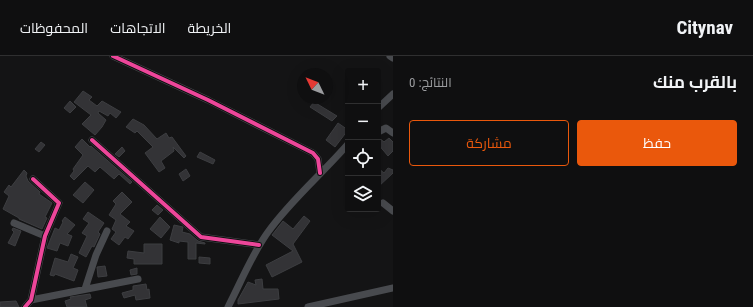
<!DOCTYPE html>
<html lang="ar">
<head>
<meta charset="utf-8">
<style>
  :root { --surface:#0f0f10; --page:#1d1d1e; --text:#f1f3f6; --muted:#9b9c9f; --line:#2f2f30; --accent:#ea580c }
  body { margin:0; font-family:"Roboto Condensed",Cairo,sans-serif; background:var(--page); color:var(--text); direction:rtl }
  .controls { position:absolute; right:12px; top:12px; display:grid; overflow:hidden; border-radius:4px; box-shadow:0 4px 16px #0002 }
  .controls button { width:36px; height:36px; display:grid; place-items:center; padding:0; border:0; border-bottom:1px solid var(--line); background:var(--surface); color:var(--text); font:20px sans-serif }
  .compass { position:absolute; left:297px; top:12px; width:36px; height:36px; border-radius:50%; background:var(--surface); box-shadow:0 4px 16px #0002; rotate:313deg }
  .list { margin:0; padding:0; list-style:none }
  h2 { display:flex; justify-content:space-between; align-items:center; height:52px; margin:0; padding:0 16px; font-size:17px }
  h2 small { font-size:13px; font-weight:400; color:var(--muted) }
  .actions { display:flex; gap:8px; padding:12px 16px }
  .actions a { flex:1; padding:9px 0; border:1px solid var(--accent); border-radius:4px; text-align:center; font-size:14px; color:var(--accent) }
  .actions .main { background:var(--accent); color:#fff }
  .icon { flex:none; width:22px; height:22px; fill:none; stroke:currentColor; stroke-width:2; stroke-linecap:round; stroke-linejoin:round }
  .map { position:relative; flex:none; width:393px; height:251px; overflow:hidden; direction:ltr }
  header { display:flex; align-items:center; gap:24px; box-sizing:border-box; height:56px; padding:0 20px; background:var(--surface); border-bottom:1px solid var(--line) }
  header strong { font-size:19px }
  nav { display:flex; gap:22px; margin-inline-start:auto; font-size:14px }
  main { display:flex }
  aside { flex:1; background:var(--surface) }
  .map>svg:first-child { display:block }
  .building { fill:#333336; stroke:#3d3e41 }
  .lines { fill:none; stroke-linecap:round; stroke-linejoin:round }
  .minor { stroke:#484a4e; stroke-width:7 }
  .cycleway-casing { stroke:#0f0f10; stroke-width:6 }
  .cycleway { stroke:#ed469a; stroke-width:4 }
</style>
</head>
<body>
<header>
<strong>Citynav</strong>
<nav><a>الخريطة</a><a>الاتجاهات</a><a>المحفوظات</a></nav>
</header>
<main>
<aside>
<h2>بالقرب منك<small>النتائج: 0</small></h2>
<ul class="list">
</ul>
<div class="actions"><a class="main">حفظ</a><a>مشاركة</a></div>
</aside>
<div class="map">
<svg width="393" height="251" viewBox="0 0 393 251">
  <rect width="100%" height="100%" fill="#141415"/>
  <path class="building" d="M 83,35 L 92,41 L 89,44 L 97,50 L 102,45 L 121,56 L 116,62 L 110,57 L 108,60 L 99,55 L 98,57 L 106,64 L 102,71 L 95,79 L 82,68 L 91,59 L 74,46 Z
    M 70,45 L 76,51 L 70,57 L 64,52 Z
    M 314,46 L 337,60 L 332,65 L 310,51 Z
    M 133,63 L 144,69 L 157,83 L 166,77 L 169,82 L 172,81 L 186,100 L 184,102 L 173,91 L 174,95 L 161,105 L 165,112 L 159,116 L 145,97 L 153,91 L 137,75 L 135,77 L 126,71 Z
    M 338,67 L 348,74 L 335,91 L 326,84 Z
    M 378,81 L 384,86 L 389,82 L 393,86 L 393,95 L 388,100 L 378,88 Z
    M 82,83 L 90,91 L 91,90 L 132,126 L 130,128 L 119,118 L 114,123 L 100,111 L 95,116 L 88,110 L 74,124 L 70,120 L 74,115 L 73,113 L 83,99 L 75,91 Z
    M 41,86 L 45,89 L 39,96 L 35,93 Z
    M 122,91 L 125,95 L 119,101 L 115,98 Z
    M 200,96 L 215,104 L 213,108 L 197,101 Z
    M 378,112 L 384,117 L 388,112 L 393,114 L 393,117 L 378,131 Z
    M 186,113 L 190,120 L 183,125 L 179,118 Z
    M 24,114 L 27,117 L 26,120 L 28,125 L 40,136 L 39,138 L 52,147 L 45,161 L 47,162 L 42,173 L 19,163 L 19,162 L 3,153 L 9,140 L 4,136 L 9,129 L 11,131 Z
    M 85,126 L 94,134 L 83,147 L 73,139 Z
    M 122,136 L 132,146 L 120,158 L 130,166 L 126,170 L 134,175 L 128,183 L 125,181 L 119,189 L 111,183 L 116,176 L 112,173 L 116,164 L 109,159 L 116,148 L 113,145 Z
    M 157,149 L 163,154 L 158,159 L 152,154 Z
    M 88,156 L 104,167 L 98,176 L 100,178 L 94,191 L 92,190 L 86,201 L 79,197 L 87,180 L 82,177 L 89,167 L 83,163 Z
    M 304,160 L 310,165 L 293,188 L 302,206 L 272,221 L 266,209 L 293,195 L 272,179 L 283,165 L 293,173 Z
    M 65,161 L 75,169 L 67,178 L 72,180 L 68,190 L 60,187 L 57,195 L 47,192 L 55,172 L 59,174 L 63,166 L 62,165 Z
    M 160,161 L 170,171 L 161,182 L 150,173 Z
    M 174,169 L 183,171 L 182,176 L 190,178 L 198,185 L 205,187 L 205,188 L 196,187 L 196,203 L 188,203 L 188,186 L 179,185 L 179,187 L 170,184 Z
    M 13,172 L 21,175 L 15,190 L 8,187 L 14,176 L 12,174 Z
    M 144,188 L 162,188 L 162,208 L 134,208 L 134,203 L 127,202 L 128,195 L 144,197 Z
    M 71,198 L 78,201 L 73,212 L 78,214 L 74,225 L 55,218 L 54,220 L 50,219 L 55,202 L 68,206 Z
    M 199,201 L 210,202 L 210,208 L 199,207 Z
    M 105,210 L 107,220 L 98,221 L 97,211 Z
    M 137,212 L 137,218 L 131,219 L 130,214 Z
    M 262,223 L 263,233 L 278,233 L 279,243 L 238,248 L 238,244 L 248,226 L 256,229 L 255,224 Z
    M 146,228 L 147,234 L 149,233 L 150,242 L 136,244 L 135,239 L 124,242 L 122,237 L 133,234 L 133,230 Z
    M 90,238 L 91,242 L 85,244 L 87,251 L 67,251 L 65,245 L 71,243 L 70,241 Z
    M 16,245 L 19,251 L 0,251 L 0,246 Z"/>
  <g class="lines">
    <path class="minor" d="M 113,0 L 208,44 L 313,97 L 318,103 L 320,117
      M 390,0 L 393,2
      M 378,52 L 393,38
      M 378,76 L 386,72 L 393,77
      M 92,84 L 201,181 L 259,189
      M 383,147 L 393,155
      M 14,167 L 45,180
      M 85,233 L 96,199 L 107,175
      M 31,244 L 138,223
      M 25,251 L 31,244 L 45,180 L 59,147 L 33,123
      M 228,251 C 241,226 252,198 268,176 C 291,144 322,118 348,88
      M 308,251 L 393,232"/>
    <g class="cycleway-casing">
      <path id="cycleway" d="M 113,0 L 208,44 L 313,97 L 318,103 L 320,117
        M 92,84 L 201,181 L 259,189
        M 25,251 L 31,244 L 45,180 L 59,147 L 33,123"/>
    </g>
    <use href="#cycleway" class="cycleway"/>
  </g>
</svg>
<div class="controls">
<button>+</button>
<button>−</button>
<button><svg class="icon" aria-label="locate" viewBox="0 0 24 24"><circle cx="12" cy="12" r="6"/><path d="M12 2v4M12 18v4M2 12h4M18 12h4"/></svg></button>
<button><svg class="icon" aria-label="layers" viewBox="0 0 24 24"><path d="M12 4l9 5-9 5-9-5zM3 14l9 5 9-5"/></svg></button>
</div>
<svg class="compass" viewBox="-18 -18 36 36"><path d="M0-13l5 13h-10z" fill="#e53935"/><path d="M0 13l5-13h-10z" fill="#9b9c9f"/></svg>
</div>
</main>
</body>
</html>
